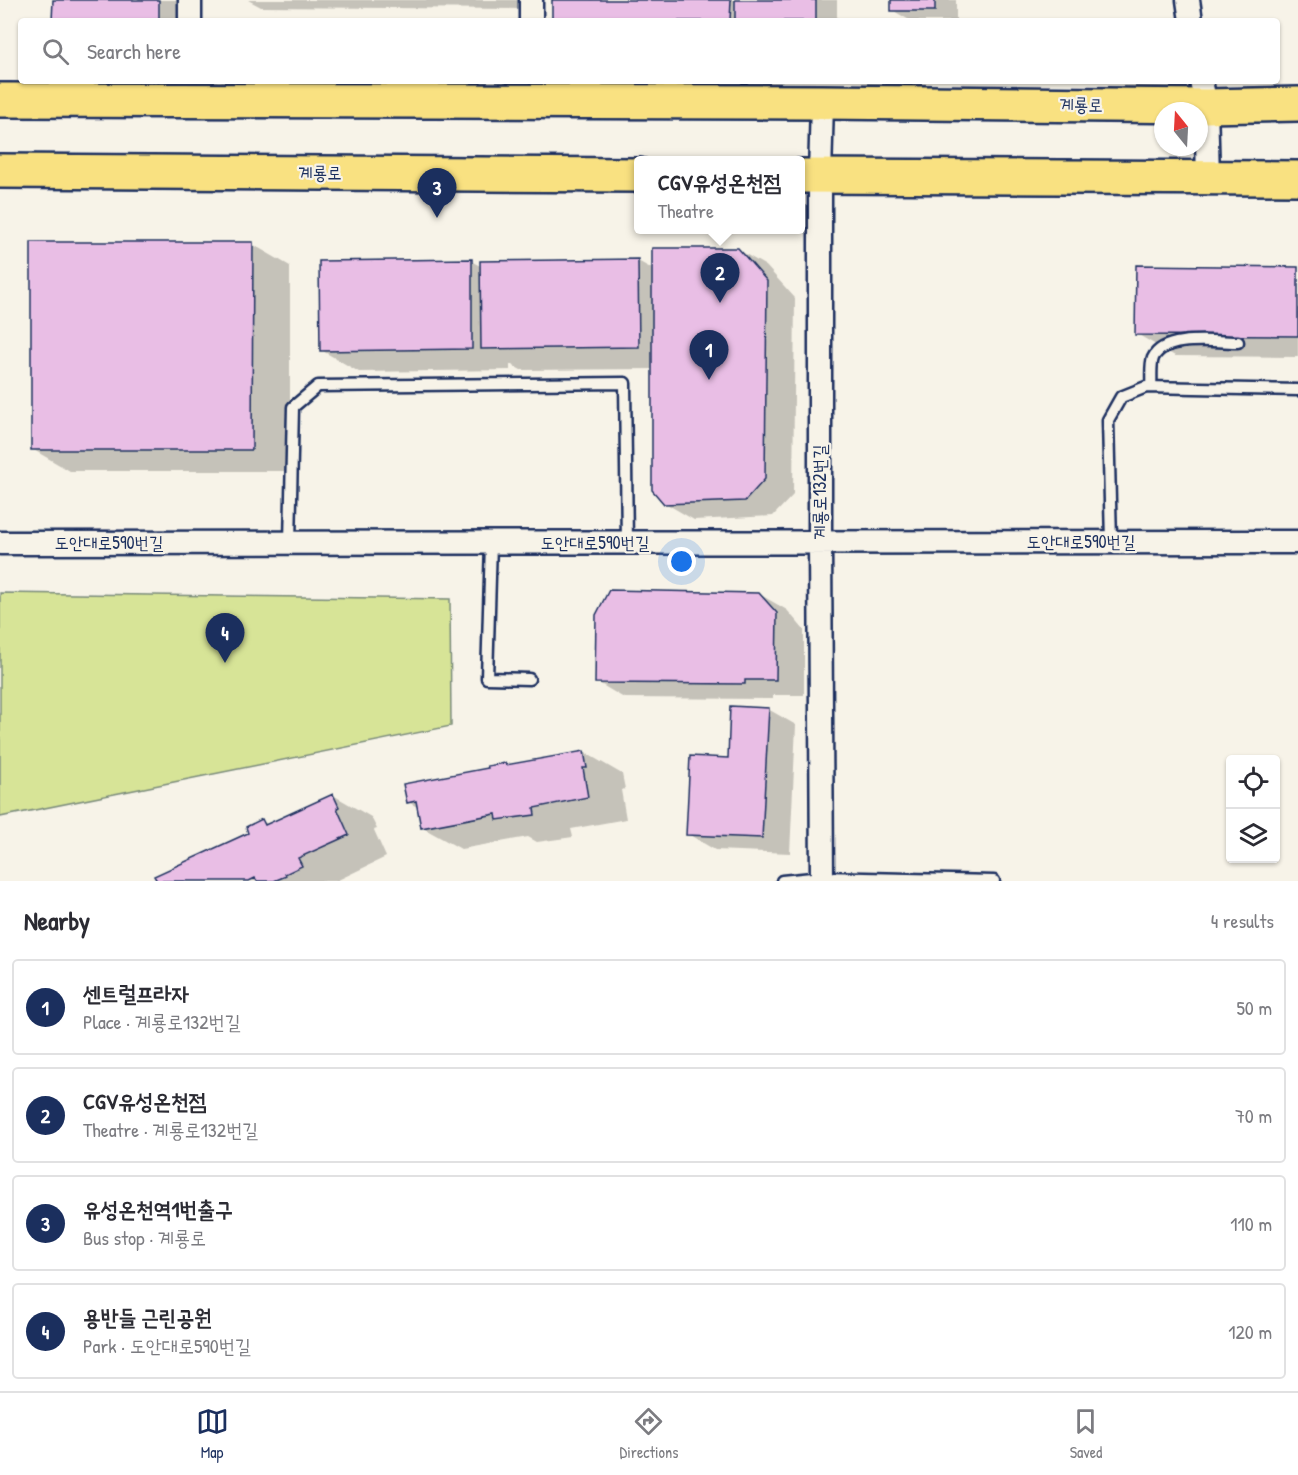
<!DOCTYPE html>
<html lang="en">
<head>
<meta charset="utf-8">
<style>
  :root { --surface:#fff; --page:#f2f2f3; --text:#2b2b33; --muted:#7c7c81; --line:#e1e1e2; --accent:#1b2f5e }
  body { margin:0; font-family:"Patrick Hand","Poor Story",sans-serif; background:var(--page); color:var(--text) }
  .controls { position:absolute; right:18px; bottom:18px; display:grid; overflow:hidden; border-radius:6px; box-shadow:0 2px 4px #0004 }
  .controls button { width:54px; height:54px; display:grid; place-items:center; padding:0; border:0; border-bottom:2px solid var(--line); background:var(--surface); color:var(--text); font:30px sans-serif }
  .compass { position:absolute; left:1154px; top:102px; width:54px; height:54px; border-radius:50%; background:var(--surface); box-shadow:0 2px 4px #0004; rotate:342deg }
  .you { position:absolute; left:682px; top:562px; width:21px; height:21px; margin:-15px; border:4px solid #fff; border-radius:50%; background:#1a73e8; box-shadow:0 0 0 9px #1a73e833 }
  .badge { display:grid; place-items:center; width:39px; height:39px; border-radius:50%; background:var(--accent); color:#fff; font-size:20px; font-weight:700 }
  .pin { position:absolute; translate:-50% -50px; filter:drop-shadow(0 2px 3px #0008) }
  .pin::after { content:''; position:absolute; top:32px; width:21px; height:18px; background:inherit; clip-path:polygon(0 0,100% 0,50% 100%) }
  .popup { position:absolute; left:634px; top:156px; width:171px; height:78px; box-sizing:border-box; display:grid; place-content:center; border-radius:6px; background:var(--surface); filter:drop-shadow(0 2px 4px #0005); font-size:20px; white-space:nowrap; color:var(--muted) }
  .popup b { font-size:22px; color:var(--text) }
  .popup::after { content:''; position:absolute; left:50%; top:100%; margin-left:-12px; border:12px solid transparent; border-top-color:var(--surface) }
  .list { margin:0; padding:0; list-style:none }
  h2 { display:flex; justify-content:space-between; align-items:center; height:78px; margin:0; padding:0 24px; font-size:26px }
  h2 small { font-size:20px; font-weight:400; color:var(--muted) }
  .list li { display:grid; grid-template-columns:39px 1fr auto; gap:18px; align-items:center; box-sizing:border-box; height:96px; margin:0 12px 12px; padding:0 12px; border:2px solid var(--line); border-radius:6px }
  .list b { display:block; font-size:22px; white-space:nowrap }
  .list p { margin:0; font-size:20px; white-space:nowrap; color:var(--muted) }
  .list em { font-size:20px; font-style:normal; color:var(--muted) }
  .icon { flex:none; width:33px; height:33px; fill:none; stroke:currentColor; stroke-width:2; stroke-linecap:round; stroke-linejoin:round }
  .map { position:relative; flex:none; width:1298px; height:881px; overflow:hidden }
  .search { position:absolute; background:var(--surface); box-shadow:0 2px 4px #0004; left:18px; right:18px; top:18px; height:66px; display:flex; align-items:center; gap:15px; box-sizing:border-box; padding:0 21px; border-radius:6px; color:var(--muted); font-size:22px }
  .sheet { height:510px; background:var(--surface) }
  nav { display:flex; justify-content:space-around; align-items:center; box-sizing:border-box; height:84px; border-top:2px solid var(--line); background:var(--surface); font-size:16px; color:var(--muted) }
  nav a { display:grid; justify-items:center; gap:3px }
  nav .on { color:var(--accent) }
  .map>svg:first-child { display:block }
  .green { fill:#d7e497; stroke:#798a7a; stroke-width:1.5 }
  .shadow { fill:#0003 }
  .building { fill:#e9bee5; stroke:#1b2f5e; stroke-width:1.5 }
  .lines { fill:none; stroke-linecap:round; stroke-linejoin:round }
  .lane-casing { stroke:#1b2f5e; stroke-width:15 }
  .street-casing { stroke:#1b2f5e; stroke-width:27 }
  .primary-casing { stroke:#1b2f5e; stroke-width:38 }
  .lane { stroke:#f7f3e8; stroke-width:10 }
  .street { stroke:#f7f3e8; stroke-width:22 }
  .primary { stroke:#f9e181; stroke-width:33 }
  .labels { text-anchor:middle; stroke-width:4.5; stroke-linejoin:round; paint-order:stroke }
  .street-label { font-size:18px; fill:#1b2f5e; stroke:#f7f3e8 }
</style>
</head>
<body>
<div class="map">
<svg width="1298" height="881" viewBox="0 0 1298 881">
  <rect width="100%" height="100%" fill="#f7f3e8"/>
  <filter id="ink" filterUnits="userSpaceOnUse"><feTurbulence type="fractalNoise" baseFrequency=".0167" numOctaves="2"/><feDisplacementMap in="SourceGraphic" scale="12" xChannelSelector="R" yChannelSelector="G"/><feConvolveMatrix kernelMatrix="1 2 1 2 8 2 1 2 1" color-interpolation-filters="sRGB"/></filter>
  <g filter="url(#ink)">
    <path class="green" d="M 0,593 L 450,599 L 451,726 L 0,817 Z"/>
    <path class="shadow" d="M 54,0 L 180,0 L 180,21 L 54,21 Z
      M 248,0 L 525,0 L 525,9 L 261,7 Z
      M 554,0 L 837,0 L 837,21 L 553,21 Z
      M 892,0 L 956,0 L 956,21 L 911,21 L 892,10 Z
      M 252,244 L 290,266 L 290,471 L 70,471 L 32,449 Z
      M 737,249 L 766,266 L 795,298 L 793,495 L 773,516 L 694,520 L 665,503 L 654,369 L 521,370 L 510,364 L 510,370 L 359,372 L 321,350 L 471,261 L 482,267 L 482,263 L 638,261 L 654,270 Z
      M 1298,268 L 1298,357 L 1175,356 L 1137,334 Z
      M 759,594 L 787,610 L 804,630 L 804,695 L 773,695 L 773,699 L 624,698 L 597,682 Z
      M 768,709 L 796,725 L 790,853 L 715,850 L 688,834 L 729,759 Z
      M 584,752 L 622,774 L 625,789 L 621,790 L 626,819 L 571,829 L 573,837 L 537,842 L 528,837 L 461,849 L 423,828 L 419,808 L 408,802 L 508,766 Z
      M 333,795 L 371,817 L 377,829 L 374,830 L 386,857 L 336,881 L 158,881 L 250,833 L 262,821 L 269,825 Z"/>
    <path class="building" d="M 53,0 L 159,0 L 159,21 L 52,21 Z
      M 552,0 L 731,0 L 730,21 L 552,21 Z
      M 735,0 L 816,0 L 816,21 L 735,21 Z
      M 891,0 L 935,0 L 935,11 L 891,11 Z
      M 31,242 L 253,242 L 252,450 L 31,450 Z
      M 652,248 L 738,248 L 767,281 L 765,479 L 745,501 L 664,504 L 652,490 Z
      M 472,259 L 472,349 L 320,351 L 319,261 Z
      M 638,259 L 639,347 L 481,349 L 480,261 Z
      M 1136,265 L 1298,267 L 1298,336 L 1135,335 Z
      M 609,590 L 759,593 L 777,613 L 776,680 L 745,680 L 745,684 L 595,683 L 596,615 Z
      M 730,706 L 769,708 L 762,838 L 686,835 L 690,756 L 728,758 Z
      M 584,751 L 587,768 L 583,768 L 588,797 L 534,808 L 535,815 L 497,820 L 496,814 L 421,828 L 416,801 L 407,803 L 403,784 L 488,768 L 487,766 L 505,763 L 506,765 Z
      M 333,794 L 339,807 L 337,808 L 349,835 L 298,858 L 302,866 L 285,874 L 286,876 L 274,881 L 257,881 L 255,878 L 249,881 L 157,881 L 154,876 L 248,833 L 246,827 L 262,819 L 265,825 Z"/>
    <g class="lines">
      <g class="lane-casing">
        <path id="lane" d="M 1151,387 C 1152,379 1150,366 1153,358 C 1164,334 1216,342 1238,342
          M 1111,542 L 1108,420 L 1121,397 L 1146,387 L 1298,390
          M 290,543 L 293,407 L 318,386 L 625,383 L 627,543
          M 491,543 L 487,678 L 529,679
          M 782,881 L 822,877 L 994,881"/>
      </g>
      <g class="street-casing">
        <path id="street" d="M 531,0 L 531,21
          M 1188,0 L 1191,21
          M 190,21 L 190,0
          M 1201,81 L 1206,106 L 1208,177
          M 0,543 L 1298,542
          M 822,881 L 820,543 L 820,176 L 822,102"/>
      </g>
      <g class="primary-casing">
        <path id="primary" d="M 0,100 L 822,102 L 1206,106 L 1298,104
          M 0,171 L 639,175
          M 801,176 L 1298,178"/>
      </g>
      <use href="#lane" class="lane"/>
      <use href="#street" class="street"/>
      <use href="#primary" class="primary"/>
    </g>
  </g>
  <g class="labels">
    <g class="street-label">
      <text transform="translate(1081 105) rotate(1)" y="6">계룡로</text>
      <text x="320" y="179">계룡로</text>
      <text transform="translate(820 492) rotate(-90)" y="6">계룡로132번길</text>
      <text x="1081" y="548">도안대로590번길</text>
      <text x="109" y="549">도안대로590번길</text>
      <text x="595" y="549">도안대로590번길</text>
    </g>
  </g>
</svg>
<div class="controls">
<button><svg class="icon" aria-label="locate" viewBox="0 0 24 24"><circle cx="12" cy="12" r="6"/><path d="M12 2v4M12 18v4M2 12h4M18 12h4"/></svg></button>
<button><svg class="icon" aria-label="layers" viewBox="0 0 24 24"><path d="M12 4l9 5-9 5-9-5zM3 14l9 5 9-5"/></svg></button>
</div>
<svg class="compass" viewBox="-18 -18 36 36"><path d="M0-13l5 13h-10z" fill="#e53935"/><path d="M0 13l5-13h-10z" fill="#7c7c81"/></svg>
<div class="you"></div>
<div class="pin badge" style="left:709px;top:380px">1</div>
<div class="pin badge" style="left:720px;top:303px">2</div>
<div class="popup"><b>CGV유성온천점</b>Theatre</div>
<div class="pin badge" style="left:437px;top:218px">3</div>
<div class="pin badge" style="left:225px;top:663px">4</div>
<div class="search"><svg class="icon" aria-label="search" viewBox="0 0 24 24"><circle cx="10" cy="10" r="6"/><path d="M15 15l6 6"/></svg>Search here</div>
</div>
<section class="sheet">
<h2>Nearby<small>4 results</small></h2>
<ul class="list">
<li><span class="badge">1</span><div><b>센트럴프라자</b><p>Place · 계룡로132번길</p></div><em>50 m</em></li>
<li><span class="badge">2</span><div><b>CGV유성온천점</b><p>Theatre · 계룡로132번길</p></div><em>70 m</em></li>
<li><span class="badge">3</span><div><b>유성온천역1번출구</b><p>Bus stop · 계룡로</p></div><em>110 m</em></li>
<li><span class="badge">4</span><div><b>용반들 근린공원</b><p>Park · 도안대로590번길</p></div><em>120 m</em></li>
</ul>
</section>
<nav>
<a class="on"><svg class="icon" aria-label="map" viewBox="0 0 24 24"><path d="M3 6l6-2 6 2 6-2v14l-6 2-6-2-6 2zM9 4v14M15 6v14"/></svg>Map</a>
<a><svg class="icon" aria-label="directions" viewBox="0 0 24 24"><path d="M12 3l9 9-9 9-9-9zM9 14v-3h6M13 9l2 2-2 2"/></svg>Directions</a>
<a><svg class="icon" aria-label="saved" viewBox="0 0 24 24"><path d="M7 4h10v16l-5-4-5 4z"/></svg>Saved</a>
</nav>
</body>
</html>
